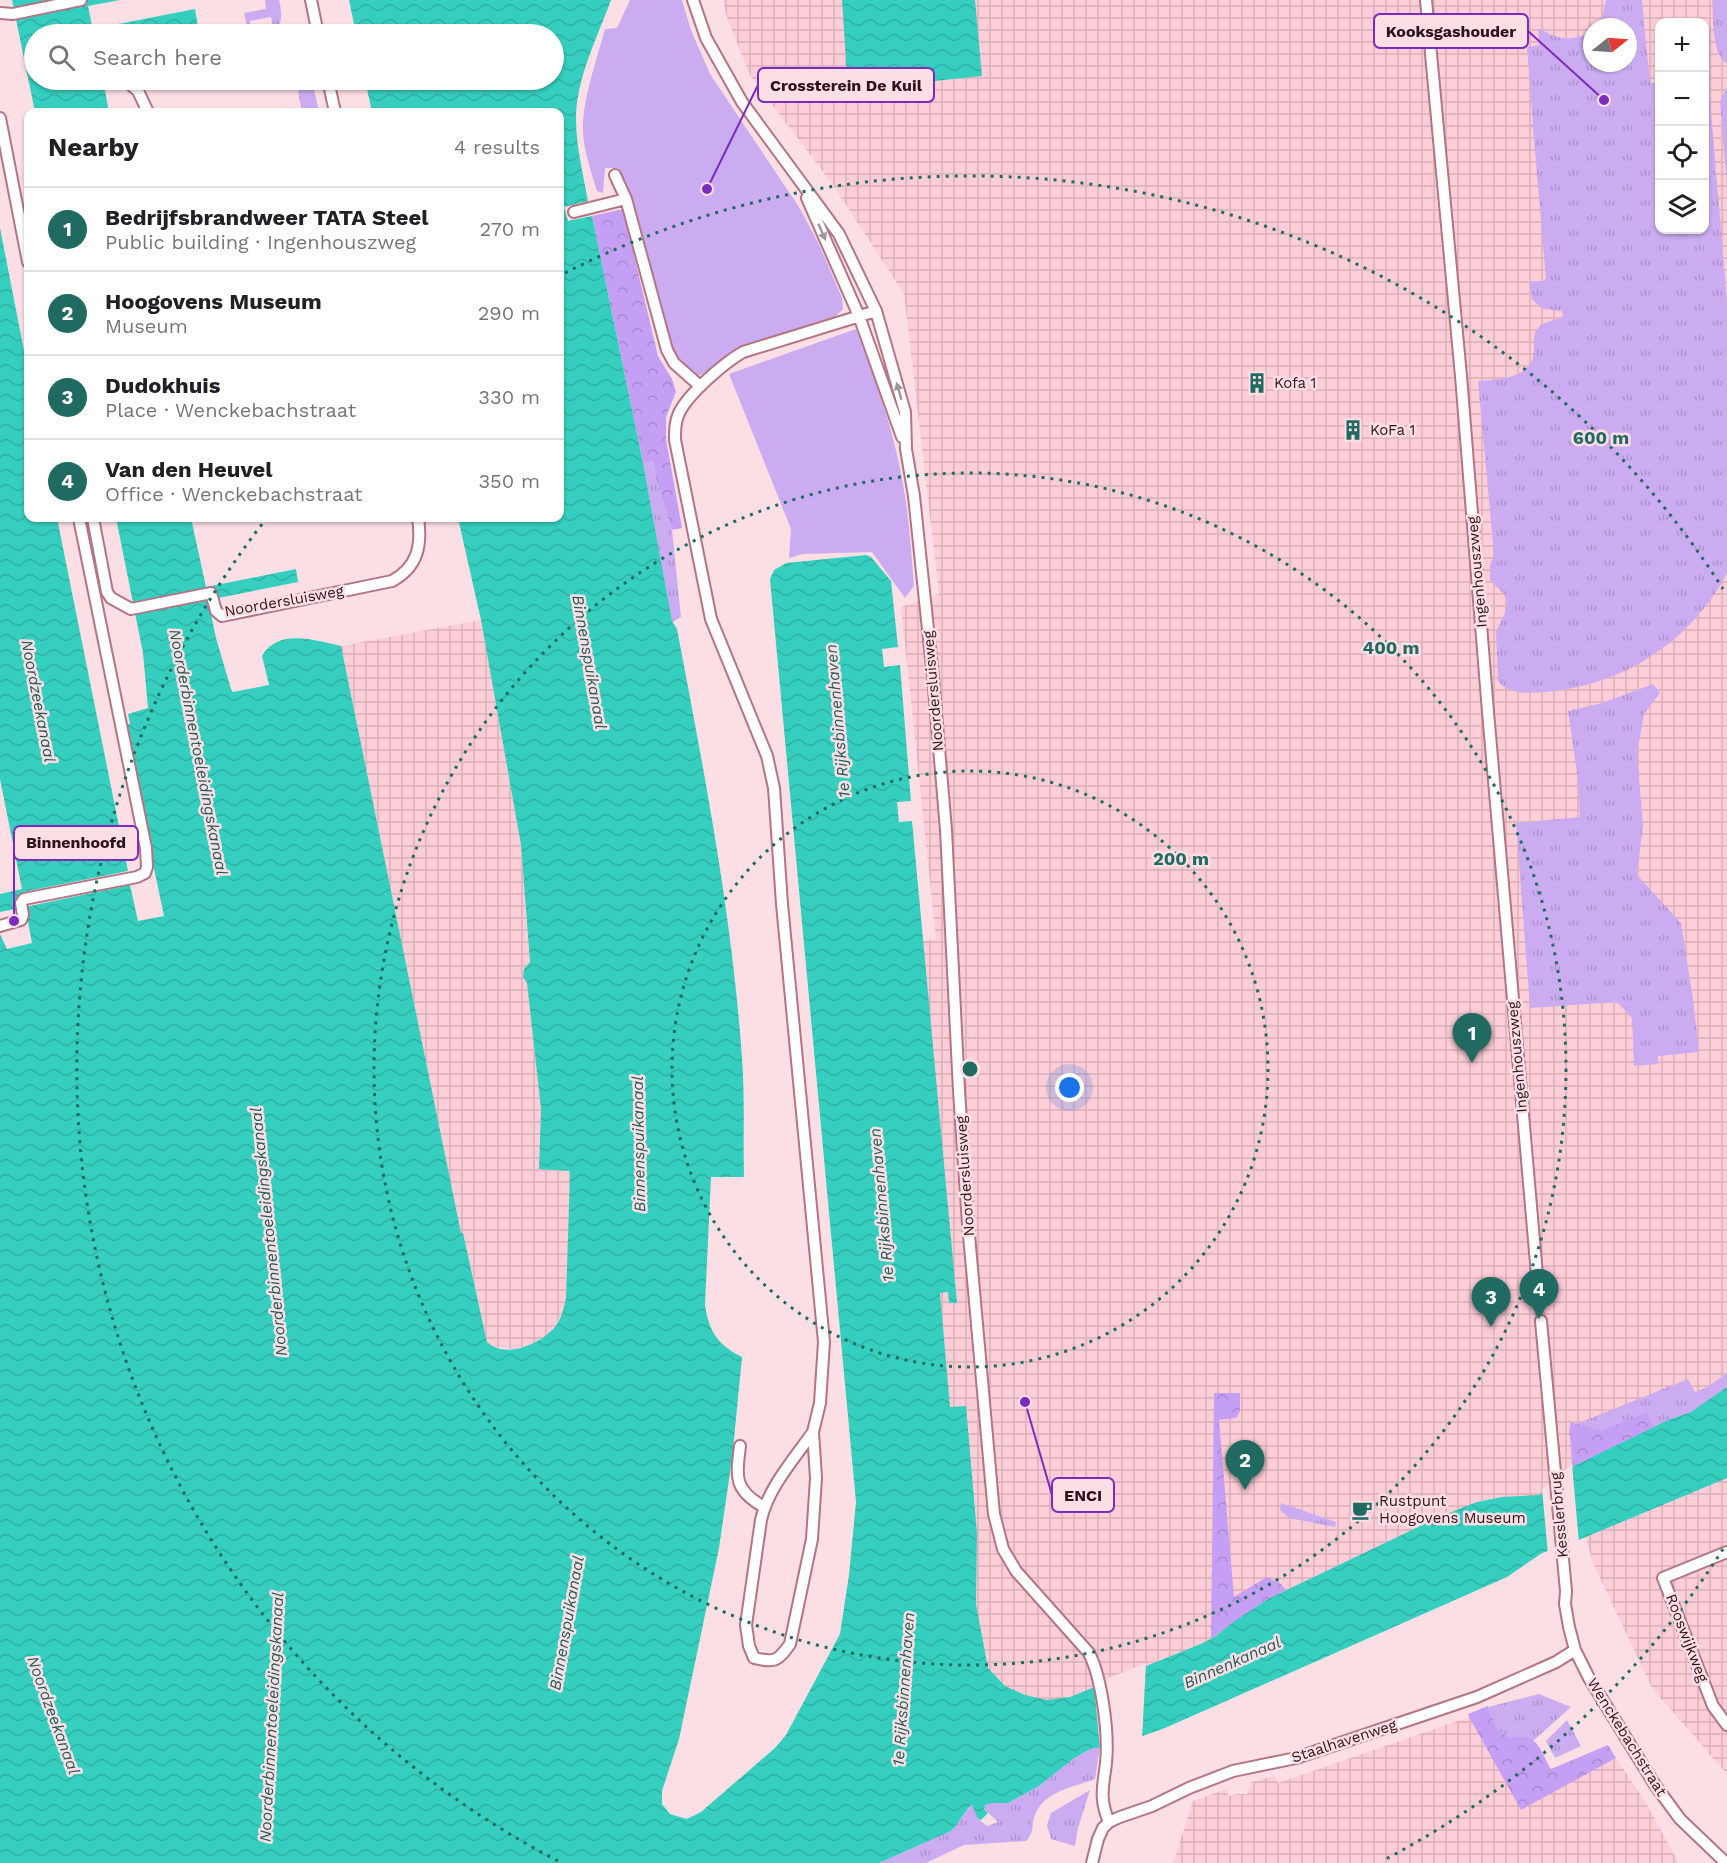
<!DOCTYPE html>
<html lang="en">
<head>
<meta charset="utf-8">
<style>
  :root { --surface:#fff; --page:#f6f6f6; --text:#202124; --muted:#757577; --line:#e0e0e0; --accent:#216a61 }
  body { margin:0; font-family:"Work Sans",sans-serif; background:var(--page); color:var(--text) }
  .controls { position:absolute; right:18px; top:18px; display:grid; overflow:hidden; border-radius:12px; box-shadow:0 2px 4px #0004 }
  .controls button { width:54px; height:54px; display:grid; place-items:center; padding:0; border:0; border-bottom:2px solid var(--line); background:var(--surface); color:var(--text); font:30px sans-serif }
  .compass { position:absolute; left:1583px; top:18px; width:54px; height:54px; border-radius:50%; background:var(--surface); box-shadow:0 2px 4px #0004; rotate:73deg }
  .you { position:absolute; left:1070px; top:1088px; width:21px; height:21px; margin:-15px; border:4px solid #fff; border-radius:50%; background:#1a73e8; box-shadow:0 0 0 9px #1a73e833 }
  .badge { display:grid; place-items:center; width:39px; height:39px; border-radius:50%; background:var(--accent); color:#fff; font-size:20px; font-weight:700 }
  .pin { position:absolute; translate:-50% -50px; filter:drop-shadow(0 2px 3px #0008) }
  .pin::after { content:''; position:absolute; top:32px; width:21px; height:18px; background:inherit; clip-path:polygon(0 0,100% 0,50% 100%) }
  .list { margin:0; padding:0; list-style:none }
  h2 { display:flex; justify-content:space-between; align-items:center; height:78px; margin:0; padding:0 24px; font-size:26px }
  h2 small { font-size:20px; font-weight:400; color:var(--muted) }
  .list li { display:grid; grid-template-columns:39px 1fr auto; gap:18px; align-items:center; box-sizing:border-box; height:84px; padding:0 24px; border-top:2px solid var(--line) }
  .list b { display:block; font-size:22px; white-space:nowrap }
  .list p { margin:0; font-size:20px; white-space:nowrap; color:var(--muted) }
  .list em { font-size:20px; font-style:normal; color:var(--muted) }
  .icon { flex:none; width:33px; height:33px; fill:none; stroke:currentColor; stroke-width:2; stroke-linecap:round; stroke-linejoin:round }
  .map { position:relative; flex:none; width:1727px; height:1863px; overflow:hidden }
  .search { position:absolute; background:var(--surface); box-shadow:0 2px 4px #0004; left:24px; top:24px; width:540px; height:66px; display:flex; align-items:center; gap:15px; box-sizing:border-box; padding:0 21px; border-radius:33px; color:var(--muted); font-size:22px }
  .panel { position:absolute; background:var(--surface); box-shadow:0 2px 4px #0004; left:24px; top:108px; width:540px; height:414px; border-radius:12px }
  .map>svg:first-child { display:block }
  .industrial { fill:url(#industrial-grid); fill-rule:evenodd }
  .grass { fill:url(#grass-tufts) }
  .forest { fill:url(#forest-crowns) }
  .pitch { fill:#cbacf1 }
  .water { fill:url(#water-waves) }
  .pier { fill:#fcdfe4 }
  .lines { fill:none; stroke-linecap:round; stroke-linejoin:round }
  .minor-tunnel { stroke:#d2b6bc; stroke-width:10; stroke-dasharray:10 5; stroke-linecap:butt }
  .minor-casing { stroke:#b47483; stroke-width:14 }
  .minor { stroke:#fff; stroke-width:10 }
  .oneway { fill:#a09598 }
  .ring { fill:none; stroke:#216a61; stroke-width:3; stroke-dasharray:3 6 }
  .labels { text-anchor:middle; stroke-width:5; stroke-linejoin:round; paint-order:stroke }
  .poi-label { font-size:15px; fill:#2c141a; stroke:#fcdfe4; text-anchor:start }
  .street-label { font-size:15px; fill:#2c141a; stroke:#fcdfe4 }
  .water-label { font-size:16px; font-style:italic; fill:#205b54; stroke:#fcdfe4 }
  .centre { fill:#216a61; stroke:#fcdfe4; stroke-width:3 }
  .ring-label { font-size:18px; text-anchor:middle; font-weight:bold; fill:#216a61; stroke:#fcdfe4; stroke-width:5; stroke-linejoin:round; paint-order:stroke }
  .leader { fill:none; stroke:#7b2cbf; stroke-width:2 }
  .callout-dot { fill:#7b2cbf; stroke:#fcdfe4; stroke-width:2 }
  .callout { fill:#fcdfe4; stroke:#7b2cbf; stroke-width:2 }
  .callout-label { font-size:16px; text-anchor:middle; font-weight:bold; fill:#2c141a }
</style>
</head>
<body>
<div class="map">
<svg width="1727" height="1863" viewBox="0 0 1727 1863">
  <defs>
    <pattern id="industrial-grid" width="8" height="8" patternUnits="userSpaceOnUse" patternTransform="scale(1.5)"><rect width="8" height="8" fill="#feced8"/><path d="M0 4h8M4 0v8" fill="none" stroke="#dab0b9"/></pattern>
    <pattern id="grass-tufts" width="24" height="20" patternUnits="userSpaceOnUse" patternTransform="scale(1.5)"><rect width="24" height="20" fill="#cbacf1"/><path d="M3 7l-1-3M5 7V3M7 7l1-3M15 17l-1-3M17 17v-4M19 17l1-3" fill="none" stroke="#ae93ce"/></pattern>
    <pattern id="forest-crowns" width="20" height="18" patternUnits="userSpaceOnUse" patternTransform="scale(1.5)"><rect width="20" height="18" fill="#c59ff4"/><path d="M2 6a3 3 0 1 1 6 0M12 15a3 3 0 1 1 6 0" fill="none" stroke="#a988d1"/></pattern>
    <pattern id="water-waves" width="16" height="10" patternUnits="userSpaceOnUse" patternTransform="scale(1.5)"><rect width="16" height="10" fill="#36cfbf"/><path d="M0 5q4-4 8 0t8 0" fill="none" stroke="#30b1a4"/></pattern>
  </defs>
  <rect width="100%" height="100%" fill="#fcdfe4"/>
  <path class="industrial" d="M 723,0 L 1727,0 L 1727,1774 L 1652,1688 L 1592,1561 L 1581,1517 L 1040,1715 L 982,1687 L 966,1635 L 933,1281 L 906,943 L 936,939 L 901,607 L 939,594 L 904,294 L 833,185 L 750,75 L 727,18 ZM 1660,22 L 1704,22 L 1704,230 L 1660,230 ZM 1592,27 L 1628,27 L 1628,63 L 1592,63 Z
    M 481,620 L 521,845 L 530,962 L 524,969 L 523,977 L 527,982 L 541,1109 L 539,1168 L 570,1170 L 566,1298 L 563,1313 L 556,1325 L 545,1336 L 531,1345 L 515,1349 L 492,1347 L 487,1342 L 463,1233 L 461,1234 L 341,646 Z
    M 1469,1717 L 1521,1809 L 1616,1758 L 1644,1800 L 1679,1863 L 1173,1863 L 1193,1801 L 1227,1789 L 1228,1796 L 1237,1794 L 1247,1794 L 1251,1782 L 1275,1776 L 1278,1783 Z"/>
  <path class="grass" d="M 265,0 L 279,0 C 286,29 276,35 249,34 L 248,32 L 273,27 L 271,17 L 250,21 L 251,30 L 248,30 L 244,13 L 266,9 Z
    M 1606,0 L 1642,0 L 1650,83 L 1659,83 L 1658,66 L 1659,66 L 1660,230 L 1704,230 L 1705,76 L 1708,76 L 1727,301 L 1727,573 C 1691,642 1622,686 1545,692 C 1529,693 1509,695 1498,681 L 1496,632 L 1505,613 L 1507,602 L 1504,594 L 1490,580 L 1490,565 L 1494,555 L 1478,381 C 1503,379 1536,378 1534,346 C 1534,339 1533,334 1538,328 C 1544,320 1555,322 1563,316 L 1562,311 L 1544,309 L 1532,300 L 1529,282 L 1544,281 L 1546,278 L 1533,128 L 1531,127 L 1531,124 L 1533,124 L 1527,47 L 1539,45 L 1538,29 C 1545,30 1546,33 1552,35 C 1565,41 1581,38 1592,31 L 1592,63 L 1628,63 L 1628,27 L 1597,27 L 1601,22 Z
    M 1712,0 L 1727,0 L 1727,64 C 1711,54 1714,18 1712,0 Z
    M 296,80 L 312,80 L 319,112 L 302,112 Z
    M 1727,87 L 1727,187 L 1720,101 Z
    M 653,461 L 656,479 L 672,530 L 681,617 L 672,622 L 643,463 Z
    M 1653,684 L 1660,693 L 1644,714 L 1637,753 L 1643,826 L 1637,875 L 1681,923 L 1693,999 L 1699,1052 L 1658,1056 L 1658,1064 L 1634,1066 L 1632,1018 L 1617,1002 L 1530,1008 L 1516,823 L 1580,817 L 1578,780 L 1568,711 L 1602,703 Z
    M 1727,1373 L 1727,1387 L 1691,1412 L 1668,1420 L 1572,1468 L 1569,1427 L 1688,1379 L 1695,1392 L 1706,1388 Z
    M 1281,1503 L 1336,1522 L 1335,1527 L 1289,1518 L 1280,1510 Z
    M 1539,1694 L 1571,1707 L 1533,1741 C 1525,1734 1519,1739 1510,1737 C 1498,1735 1490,1717 1488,1707 Z
    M 1567,1720 L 1581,1746 L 1555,1758 L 1546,1741 Z
    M 1100,1746 L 1095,1779 C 1074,1787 1044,1791 1035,1815 C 1030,1826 1036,1831 1026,1841 L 964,1845 L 926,1863 L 879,1863 L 951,1831 C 961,1822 962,1813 973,1805 L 978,1819 L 987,1826 L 998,1822 L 984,1809 L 985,1805 L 993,1803 L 1008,1803 L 1039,1786 L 1073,1759 L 1092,1748 Z
    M 1090,1790 L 1078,1828 L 1075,1846 L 1051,1839 L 1047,1825 L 1051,1813 Z"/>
  <path class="forest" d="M 623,209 L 658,356 L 672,379 L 676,392 L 666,417 L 666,439 L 682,528 L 672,530 L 656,479 L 653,461 L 643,463 L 592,216 Z
    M 1214,1393 L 1240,1393 L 1240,1411 L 1236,1418 L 1219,1420 L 1234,1597 L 1267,1577 L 1280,1583 L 1286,1590 L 1268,1599 L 1211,1639 Z
    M 1647,1412 L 1653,1427 L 1574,1466 L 1570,1422 L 1602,1431 Z
    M 1488,1706 C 1490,1717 1498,1734 1510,1737 C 1516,1738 1523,1735 1529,1738 C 1540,1742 1545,1760 1551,1769 L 1608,1745 L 1616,1758 L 1521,1810 L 1469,1717 L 1468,1714 Z"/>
  <path class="pitch" d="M 630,0 L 682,0 L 691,30 L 710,74 L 799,207 L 819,244 L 842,298 L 843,309 L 835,317 L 733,352 L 709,370 L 698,376 C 681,369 676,359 669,343 L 628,186 L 618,168 L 605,168 L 603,193 L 597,191 C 591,172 584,151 583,131 C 582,100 597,59 605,29 L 617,28 Z
    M 856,329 C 875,378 893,428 902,479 C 909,514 911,550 914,586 L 905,598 L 872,552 L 803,554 L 789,558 L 791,529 L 729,374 Z"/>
  <path class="water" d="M 12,0 L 120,0 L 88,6 L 93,31 L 103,29 L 103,27 L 195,9 L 198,27 L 161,34 L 34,34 L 34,80 L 103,80 L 109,112 L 35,112 Z
    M 349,0 L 611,0 C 597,38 576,79 576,119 C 576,146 583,174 588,201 L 564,207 L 568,221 L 592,216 L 643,463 L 672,621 L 677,629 C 704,771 732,914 742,1058 C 745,1098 743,1138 744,1177 L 711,1177 L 705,1305 C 709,1332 718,1345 742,1357 L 732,1459 L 719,1548 L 679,1739 L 662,1791 L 662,1804 L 670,1814 L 687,1819 L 701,1812 L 776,1747 L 786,1735 L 840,1634 L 849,1575 L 856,1502 L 770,579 L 774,570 L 786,563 L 866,555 L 871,557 L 891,581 L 898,647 L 882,649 L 884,667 L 900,665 L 911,801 L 897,802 L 899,822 L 912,821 L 957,1303 L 949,1303 L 948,1292 L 940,1293 L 950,1407 L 966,1406 L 977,1533 L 976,1604 L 988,1668 L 1005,1686 L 1025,1695 L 1047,1700 L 1070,1697 L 1203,1643 L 1216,1636 L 1232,1623 L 1268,1599 L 1439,1517 L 1477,1502 L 1502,1497 L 1539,1495 L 1574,1466 L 1668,1420 L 1691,1412 L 1727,1387 L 1727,1478 L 1581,1539 L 1542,1553 L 1507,1577 L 1165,1728 L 1111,1747 L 1092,1748 L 1073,1759 L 1039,1786 L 1008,1803 L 993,1803 L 985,1805 L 984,1809 L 988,1813 L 981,1820 L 978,1819 L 972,1805 C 962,1813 961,1822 951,1831 L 879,1863 L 0,1863 L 0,934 L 7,949 L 32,943 L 25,907 L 0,912 L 0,894 L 22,889 L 0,779 L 0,228 L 28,371 L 28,518 L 57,518 L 128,871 L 23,892 L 25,907 L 130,885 L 138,921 L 164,916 L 124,725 L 130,724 L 128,714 L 148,708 L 143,653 L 116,518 L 191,518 L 206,587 L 296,569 L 298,582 L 208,600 L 216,638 L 231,689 L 233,692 L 269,685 L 262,656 C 278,628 315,640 341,646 L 461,1233 L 463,1233 L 487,1342 C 506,1360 544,1343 557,1324 C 562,1317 564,1307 566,1298 L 570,1171 L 539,1169 L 541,1109 L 527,983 L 523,977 L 524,969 L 530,962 L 521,845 L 481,620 L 458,518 L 560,518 L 560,112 L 372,112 L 365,80 L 554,80 L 554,34 L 356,34 Z
    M 842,0 L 975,0 L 982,76 L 848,90 Z"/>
  <path class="pier" d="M 1572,1464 L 1579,1543 L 1548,1554 L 1542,1489 Z
    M 1146,1663 L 1142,1739 L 1111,1750 L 1100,1749 L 1094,1684 Z"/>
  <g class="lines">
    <path class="minor-tunnel" d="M 1539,1298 L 1541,1321"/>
    <g class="minor-casing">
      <path id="minor" d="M 311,0 L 318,34
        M 693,0 L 706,38 L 742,102 L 839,234 L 876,311 L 905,412 L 906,449 L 914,496 L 933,677 L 946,830 L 959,1091 L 968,1224 L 994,1514 L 1003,1549 L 1016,1571 L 1089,1653 C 1102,1679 1109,1733 1106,1763 C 1103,1788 1099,1798 1109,1822
        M 1426,0 L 1461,376 L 1488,712 L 1539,1298
        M 0,13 L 13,14 L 81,0
        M 125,80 L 138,91 L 148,112
        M 328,80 L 335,112
        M 0,118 L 28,262
        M 615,175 L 626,199 L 667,350 L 674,363 L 700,386
        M 807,198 L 859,316 L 902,437
        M 574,212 L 626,199
        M 93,518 L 107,592 L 111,598 L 131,609 L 211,593 L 216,611 L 222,616 L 392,581 C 418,567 422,545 418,518
        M 0,926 L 21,920 L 23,915 L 21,903 L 24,899 L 137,877 L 145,873 L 147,867 L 146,848 L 79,518
        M 1541,1321 L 1566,1591 L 1565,1604 L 1569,1627 L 1575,1650 L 1589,1678 L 1655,1785 L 1680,1819 L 1726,1863
        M 813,1432 C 794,1459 768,1488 761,1520 L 746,1625 L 749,1646 L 754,1658 C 775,1663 778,1661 790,1644 L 812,1539 L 816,1478 L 813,1432 L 820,1403 L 824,1342 L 782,904 L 774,788 L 767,756 L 711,619 L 675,440 C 675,430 675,422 679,413 C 689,393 724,363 743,352 L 876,311
        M 740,1446 C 736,1478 734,1490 764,1507
        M 1727,1552 L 1663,1578 L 1713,1706 L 1727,1725
        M 1092,1863 L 1098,1839 L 1103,1828 L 1109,1822 L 1120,1817 L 1152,1806 L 1189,1788 L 1233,1771 L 1296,1758 L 1477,1697 L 1556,1662 L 1575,1650"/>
    </g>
    <use href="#minor" class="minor"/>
  </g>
  <defs><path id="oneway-solid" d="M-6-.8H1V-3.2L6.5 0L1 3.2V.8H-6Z" transform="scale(1.5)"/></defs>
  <g class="oneway">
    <use href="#oneway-solid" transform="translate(822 232) rotate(66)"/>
    <use href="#oneway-solid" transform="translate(899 391) rotate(-106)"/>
  </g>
  <g class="ring">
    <circle cx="970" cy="1069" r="298"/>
    <circle cx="970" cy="1069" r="596"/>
    <path d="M1723 1549A893 893 0 0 1 1382 1861M558 1861A893 893 0 0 1 266 519M565 273A893 893 0 0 1 1723 589"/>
  </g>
  <defs>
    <g id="building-bare" transform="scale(1.62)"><path d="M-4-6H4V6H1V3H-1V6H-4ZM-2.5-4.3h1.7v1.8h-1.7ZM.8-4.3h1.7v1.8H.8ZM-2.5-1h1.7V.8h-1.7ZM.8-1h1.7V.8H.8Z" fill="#216a61" stroke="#fcdfe4" stroke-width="2.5" paint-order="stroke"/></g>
    <g id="cafe-bare" transform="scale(1.62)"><path d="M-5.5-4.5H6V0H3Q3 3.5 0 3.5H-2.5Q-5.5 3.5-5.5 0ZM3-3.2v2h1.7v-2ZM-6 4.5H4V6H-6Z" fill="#216a61" stroke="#fcdfe4" stroke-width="2.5" paint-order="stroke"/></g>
  </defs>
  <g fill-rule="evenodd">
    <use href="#building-bare" x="1257" y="383"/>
    <use href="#building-bare" x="1353" y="430"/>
    <use href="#cafe-bare" x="1362" y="1510"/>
  </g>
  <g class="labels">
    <g class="poi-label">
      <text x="1274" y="388">Kofa 1</text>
      <text x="1370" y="435">KoFa 1</text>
      <text x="1379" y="1506">Rustpunt<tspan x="1379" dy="17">Hoogovens Museum</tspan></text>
    </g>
    <g class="street-label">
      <text transform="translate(1477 572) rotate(-95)" y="5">Ingenhouszweg</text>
      <text transform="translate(284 601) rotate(-10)" y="5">Noordersluisweg</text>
      <text transform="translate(933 691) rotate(-95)" y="5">Noordersluisweg</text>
      <text transform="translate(1517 1057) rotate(-95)" y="5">Ingenhouszweg</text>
      <text transform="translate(965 1176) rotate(-94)" y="5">Noordersluisweg</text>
      <text transform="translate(1559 1515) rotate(-95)" y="5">Kesslerbrug</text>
      <text transform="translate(1687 1638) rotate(69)" y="5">Rooswijkweg</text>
      <text transform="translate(1627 1737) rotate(58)" y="5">Wenckebachstraat</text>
      <text transform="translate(1344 1741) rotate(-18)" y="5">Staalhavenweg</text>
    </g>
    <g class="water-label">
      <text transform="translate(590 662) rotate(80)" y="6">Binnenspuikanaal</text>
      <text transform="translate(39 701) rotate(79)" y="6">Noordzeekanaal</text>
      <text transform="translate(837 721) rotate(-95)" y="6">1e Rijksbinnenhaven</text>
      <text transform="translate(199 752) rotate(79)" y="6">Noorderbinnentoeleidingskanaal</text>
      <text transform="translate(638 1144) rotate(-91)" y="6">Binnenspuikanaal</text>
      <text transform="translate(881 1205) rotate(-95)" y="6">1e Rijksbinnenhaven</text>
      <text transform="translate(268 1232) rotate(-96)" y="6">Noorderbinnentoeleidingskanaal</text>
      <text transform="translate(566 1623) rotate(-80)" y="6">Binnenspuikanaal</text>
      <text transform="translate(1232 1662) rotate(-24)" y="6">Binnenkanaal</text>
      <text transform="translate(903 1689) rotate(-86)" y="6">1e Rijksbinnenhaven</text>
      <text transform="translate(54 1715) rotate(70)" y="6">Noordzeekanaal</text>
      <text transform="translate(271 1717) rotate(-87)" y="6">Noorderbinnentoeleidingskanaal</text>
    </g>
  </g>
  <circle cx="970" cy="1069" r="9" class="centre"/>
  <g class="ring-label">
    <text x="1601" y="444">600 m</text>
    <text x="1391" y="654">400 m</text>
    <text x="1181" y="865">200 m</text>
  </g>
  <path class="leader" d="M1604 100L1528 31M707 189L758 85M14 921L14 843M1025 1402L1052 1495"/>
  <g class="callout-dot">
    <circle cx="1604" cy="100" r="6"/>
    <circle cx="707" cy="189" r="6"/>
    <circle cx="14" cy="921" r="6"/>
    <circle cx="1025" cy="1402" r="6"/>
  </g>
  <g class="callout">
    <rect x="1374" y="14" width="154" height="34" rx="6"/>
    <rect x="758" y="68" width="176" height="34" rx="6"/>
    <rect x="14" y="826" width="124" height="34" rx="6"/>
    <rect x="1052" y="1478" width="62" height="34" rx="6"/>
  </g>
  <g class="callout-label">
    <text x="1451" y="37">Kooksgashouder</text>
    <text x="846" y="91">Crossterein De Kuil</text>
    <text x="76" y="848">Binnenhoofd</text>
    <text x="1083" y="1501">ENCI</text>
  </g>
</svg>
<div class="controls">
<button>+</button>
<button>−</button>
<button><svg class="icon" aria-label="locate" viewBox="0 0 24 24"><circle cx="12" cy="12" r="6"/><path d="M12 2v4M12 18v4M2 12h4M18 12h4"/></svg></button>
<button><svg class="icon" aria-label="layers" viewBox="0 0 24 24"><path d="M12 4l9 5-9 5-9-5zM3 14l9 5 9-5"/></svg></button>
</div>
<svg class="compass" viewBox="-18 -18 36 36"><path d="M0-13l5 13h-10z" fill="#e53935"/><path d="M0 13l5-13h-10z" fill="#757577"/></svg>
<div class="you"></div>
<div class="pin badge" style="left:1472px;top:1063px">1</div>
<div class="pin badge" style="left:1245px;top:1490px">2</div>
<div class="pin badge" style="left:1491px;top:1327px">3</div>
<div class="pin badge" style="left:1539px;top:1319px">4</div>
<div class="search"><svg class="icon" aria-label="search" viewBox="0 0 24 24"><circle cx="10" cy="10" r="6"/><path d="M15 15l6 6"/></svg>Search here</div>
<section class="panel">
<h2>Nearby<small>4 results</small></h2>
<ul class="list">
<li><span class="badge">1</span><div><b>Bedrijfsbrandweer TATA Steel</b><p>Public building · Ingenhouszweg</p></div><em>270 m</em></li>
<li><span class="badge">2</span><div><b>Hoogovens Museum</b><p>Museum</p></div><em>290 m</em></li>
<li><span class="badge">3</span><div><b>Dudokhuis</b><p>Place · Wenckebachstraat</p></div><em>330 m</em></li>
<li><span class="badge">4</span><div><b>Van den Heuvel</b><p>Office · Wenckebachstraat</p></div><em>350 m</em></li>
</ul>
</section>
</div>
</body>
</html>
